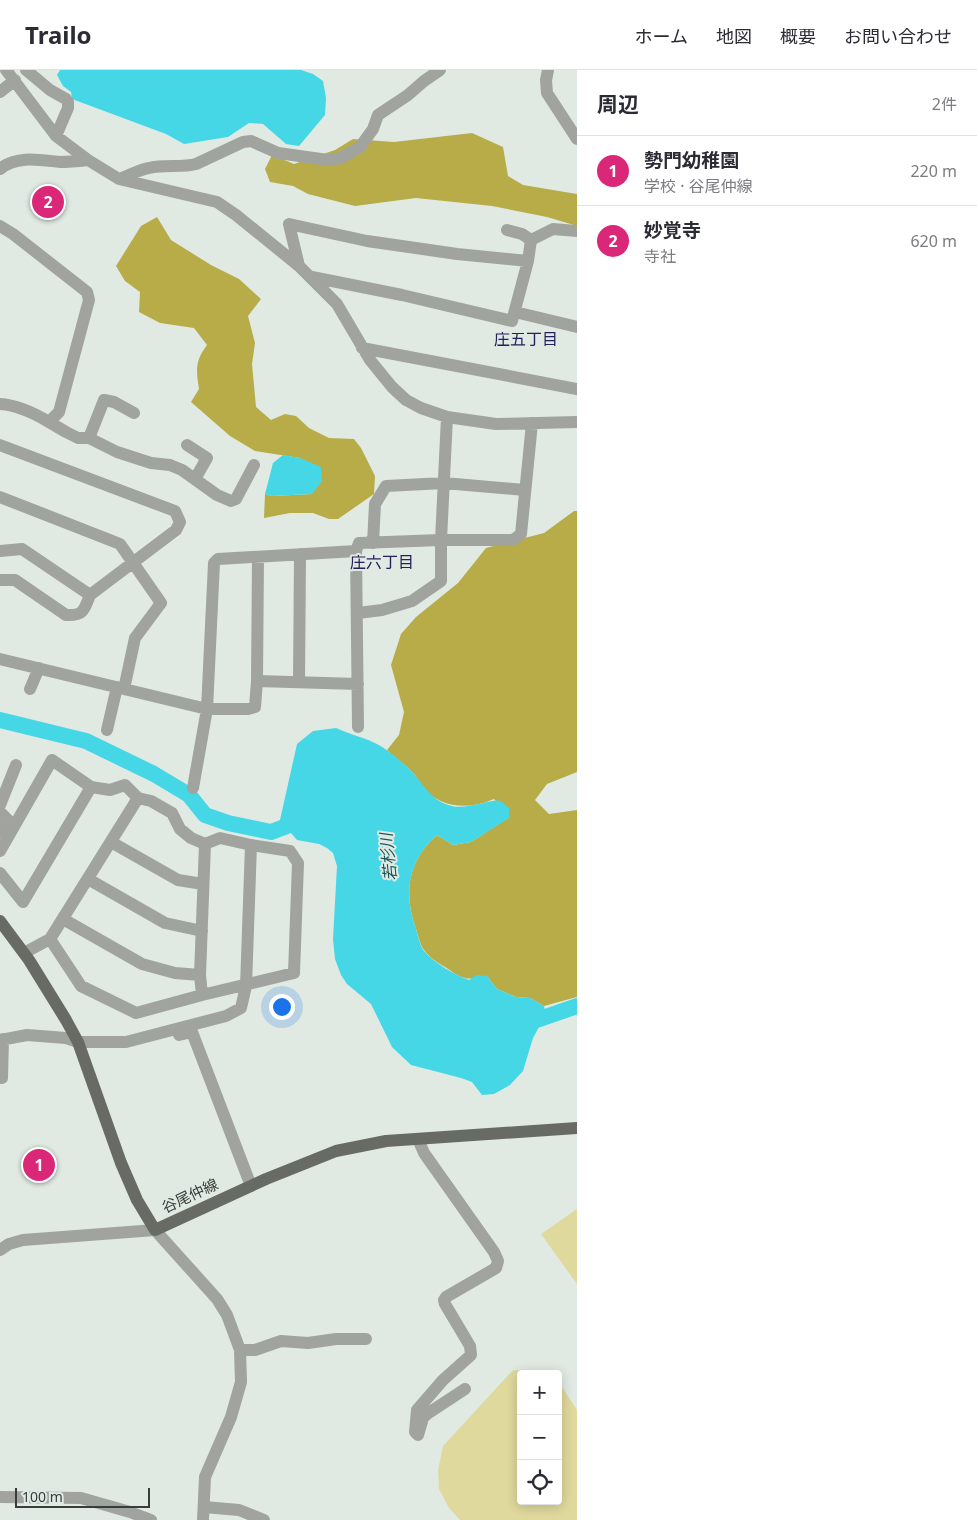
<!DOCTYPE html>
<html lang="ja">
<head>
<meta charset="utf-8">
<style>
  :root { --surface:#fff; --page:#f2f2f3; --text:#2b2b33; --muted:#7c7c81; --line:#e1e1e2; --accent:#db2777 }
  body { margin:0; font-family:"Noto Sans","Noto Sans JP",sans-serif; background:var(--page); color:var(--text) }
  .controls { position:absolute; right:15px; bottom:15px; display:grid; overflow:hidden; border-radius:5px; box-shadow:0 2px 12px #0003 }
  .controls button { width:45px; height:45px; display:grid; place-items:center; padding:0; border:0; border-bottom:1px solid var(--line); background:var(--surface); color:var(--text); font:25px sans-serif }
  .scale { position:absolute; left:15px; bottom:12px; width:135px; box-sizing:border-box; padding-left:5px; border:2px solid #393d3a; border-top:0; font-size:14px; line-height:18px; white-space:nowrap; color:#393d3a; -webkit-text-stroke:4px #e0eae3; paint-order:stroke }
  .you { position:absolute; left:281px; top:936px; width:18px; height:18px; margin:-12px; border:4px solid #fff; border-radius:50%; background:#1a73e8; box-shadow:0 0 0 8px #1a73e833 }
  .badge { display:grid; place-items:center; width:32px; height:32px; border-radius:50%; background:var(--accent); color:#fff; font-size:16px; font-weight:700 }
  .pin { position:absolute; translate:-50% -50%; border:2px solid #fff; box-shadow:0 1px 5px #0006 }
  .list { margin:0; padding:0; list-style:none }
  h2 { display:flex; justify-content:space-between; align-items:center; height:65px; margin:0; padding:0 20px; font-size:21px }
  h2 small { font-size:16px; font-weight:400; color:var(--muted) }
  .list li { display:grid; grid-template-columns:32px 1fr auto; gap:15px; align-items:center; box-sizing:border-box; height:70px; padding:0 20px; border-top:1px solid var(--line) }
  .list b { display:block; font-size:19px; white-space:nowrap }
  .list p { margin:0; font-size:16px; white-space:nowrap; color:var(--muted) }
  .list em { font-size:16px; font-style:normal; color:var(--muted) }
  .icon { flex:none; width:28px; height:28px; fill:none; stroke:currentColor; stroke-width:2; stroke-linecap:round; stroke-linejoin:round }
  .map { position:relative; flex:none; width:577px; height:1450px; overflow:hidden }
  header { display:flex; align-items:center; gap:30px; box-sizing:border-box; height:70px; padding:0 25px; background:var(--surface); border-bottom:1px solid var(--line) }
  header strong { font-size:24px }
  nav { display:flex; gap:28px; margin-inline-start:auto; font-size:18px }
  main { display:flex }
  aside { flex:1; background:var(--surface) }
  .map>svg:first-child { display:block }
  .green { fill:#dfd99d }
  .forest { fill:#b7ac48 }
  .water { fill:#45d7e5 }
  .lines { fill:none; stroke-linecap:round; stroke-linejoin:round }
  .river { stroke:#45d7e5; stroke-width:16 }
  .minor { stroke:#a1a39f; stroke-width:12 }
  .major { stroke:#686b64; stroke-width:12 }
  .labels { text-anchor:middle; stroke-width:4; stroke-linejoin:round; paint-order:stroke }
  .street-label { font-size:15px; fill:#393d3a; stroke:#e0eae3 }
  .neighbourhood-label { font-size:16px; fill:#24215a; stroke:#e0eae3 }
  .water-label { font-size:16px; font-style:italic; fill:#175359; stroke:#e0eae3 }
</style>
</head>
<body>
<header>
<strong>Trailo</strong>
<nav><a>ホーム</a><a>地図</a><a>概要</a><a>お問い合わせ</a></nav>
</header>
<main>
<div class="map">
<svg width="577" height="1450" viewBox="0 0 577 1450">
  <rect width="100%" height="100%" fill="#e0eae3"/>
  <path class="green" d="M 577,1139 L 577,1214 L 541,1164 Z
    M 513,1300 L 553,1302 L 554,1304 L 521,1304 L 521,1431 L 558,1431 L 558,1311 L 577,1340 L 577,1450 L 460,1450 L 449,1438 L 439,1419 L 438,1400 L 443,1376 Z"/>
  <path class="forest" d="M 472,63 L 503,77 L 508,106 L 523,115 L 577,124 L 577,156 L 547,147 L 492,136 L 416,128 L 355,136 L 308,124 L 293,116 L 270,112 L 265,99 L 272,85 L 294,94 L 335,80 L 353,69 L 394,72 Z
    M 157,147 L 171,170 L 211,195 L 239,209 L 261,229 L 248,246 L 255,273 L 252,294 L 256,337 L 271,350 L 285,344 L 296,346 L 309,358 L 329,368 L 354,369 L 361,378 L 375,406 L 374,424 L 338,449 L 329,449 L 313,443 L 290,443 L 264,448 L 265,424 L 272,426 L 312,424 L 300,388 L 255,381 L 230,366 L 191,332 L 199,319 C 196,300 195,291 207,275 L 194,258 L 160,253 L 139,242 L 140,222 L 125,211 L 116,196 L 141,156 Z
    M 574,441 L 577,441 L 577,702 L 547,714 L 535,730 L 549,744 L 577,740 L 577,927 L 544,936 L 530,928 L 516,927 L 497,919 L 487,906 C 465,911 463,909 445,897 C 438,893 429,887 424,880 C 420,875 418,865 416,859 C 403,824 408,790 437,765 L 453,775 L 471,772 L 508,748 L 494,729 C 469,740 442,739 422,717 C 419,713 417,707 414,704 C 406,695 395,688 387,680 L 399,665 L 404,642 L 391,595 L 401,564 L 416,547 L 458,513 L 486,478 L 544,463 Z"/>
  <path class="water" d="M 60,0 L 301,0 L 313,4 L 323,11 L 326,28 L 325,45 L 299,76 L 286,74 L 263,54 L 249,53 L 228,67 L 184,74 L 166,64 L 72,29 L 71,22 L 63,16 L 57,5 Z
    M 283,385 L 300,388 L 321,397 L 322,411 L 312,424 L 272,426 L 265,424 L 273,393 Z
    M 336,658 C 353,666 373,669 388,681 C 397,688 407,696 414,704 C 426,718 432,731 452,736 C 467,740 494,728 500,731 C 503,732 506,736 509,738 L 509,748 L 471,772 L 453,775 L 437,765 C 408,790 403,825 416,859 C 418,866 420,876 424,881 C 436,894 453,904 469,910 L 476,905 L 487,906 L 497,919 L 516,927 L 530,928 L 544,936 L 546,944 L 533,968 L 523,1001 L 510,1015 L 494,1024 L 482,1025 L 472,1012 L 461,1008 L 411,995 L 392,977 L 371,934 L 347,914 L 341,905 L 335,889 L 333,869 L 337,796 L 333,783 L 327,778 L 319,774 L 297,770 L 280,750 L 297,674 L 313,661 Z"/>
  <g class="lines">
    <path class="river" d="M 0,650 L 86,671 L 154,704 L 189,725 L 205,745 L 228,753 L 271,762 L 295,753 L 302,745
      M 525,956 L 534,951 L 577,936"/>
    <path class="minor" d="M 6,0 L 56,66 L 88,90 L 119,109 L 217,132 L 236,145 L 299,196 L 337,234 L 370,290 L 392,317 L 406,330 L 421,338 L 447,347 L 496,354 L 577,352
      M 26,0 L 50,20 L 66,29 L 68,32 L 68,38 L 56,66
      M 548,0 L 546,10 L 547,23 L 577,69
      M 0,22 L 15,10
      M 0,99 C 17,85 40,90 60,92 C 69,92 79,91 88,90
      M 119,109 C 128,106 141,99 149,98 C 164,94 181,98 196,94 L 243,72 L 251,71 L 278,83 L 328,90 L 341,88 L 360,77 L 373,59 L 378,45 L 408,25 L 424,11 L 440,0
      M 0,156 L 13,164 L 87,222 L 89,230 L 59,342 L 49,352 C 34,343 18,335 0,334
      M 507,160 L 522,164 L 531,170
      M 528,191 L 531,170 L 553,159 L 577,161
      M 299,196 L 289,154 L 367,171 L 457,184 L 528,191 L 512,251 L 402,225 L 312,207
      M 515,242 L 577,257
      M 362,278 L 577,319
      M 49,352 L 66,362 L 78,368 L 89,368 L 117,382 L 151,393 L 170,395 L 182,400 L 217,425 L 231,431 L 236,429 L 254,395
      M 89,368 L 104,330 L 114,332 L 134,343
      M 0,375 L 175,441 L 180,452 L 176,460 L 90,525 L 22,479 L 0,481
      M 187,375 L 207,388 L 195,409
      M 0,427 L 120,474 L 161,533 L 135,568 L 124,619
      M 373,473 L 375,434 L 386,416 L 444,413 L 525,420
      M 0,510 L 15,510 L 66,545 C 84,546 84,540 90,525
      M 358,543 L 382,540 L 412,531 L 441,511 L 441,470 L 447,347
      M 0,589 L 207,639 L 248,639 L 255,637 L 257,611 L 258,487
      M 257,611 L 358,614
      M 299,612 L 300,484
      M 30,619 L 39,598
      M 358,657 L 356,481 L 359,473 L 441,470 L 513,470 L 521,464 L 532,353
      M 107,660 L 117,617
      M 193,718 L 207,639 L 214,493 L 218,489 L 356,481
      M 138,728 L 151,731 L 172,743 L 180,759 L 191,768 L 205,774
      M 0,735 L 16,695
      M 0,742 L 8,750 L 0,762
      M 111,772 L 178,810 L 203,814
      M 0,781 L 52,690 L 91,717 L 110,720 L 125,715 L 138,728 L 50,869 L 81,916 L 136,943 L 202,925 L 200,905 L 205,774 L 220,768 L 251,775 L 246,916 L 241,938 L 226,946 L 126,972 L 78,972 L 66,968 L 27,965 L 0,970
      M 0,803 L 23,832 L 91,717
      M 88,809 L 165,853 L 202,861
      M 63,849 L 142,894 L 175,903 L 200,905
      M 24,883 L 50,869
      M 202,925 L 294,903 L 298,793 L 290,781 L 251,775
      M 179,965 L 192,962 L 251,1116
      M 2,1008 L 3,969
      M 418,1069 L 424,1083 L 494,1182 L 498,1191 L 496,1198 L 446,1227 L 444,1230 L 445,1234 L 470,1276 L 471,1285 L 443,1310 L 417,1340 L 415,1362 L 418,1365 L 423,1348 L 427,1344 L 465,1319
      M 0,1180 L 9,1174 L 23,1170 L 155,1160 L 217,1229 L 227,1245 L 240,1280 L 241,1312 L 231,1347 L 205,1407 L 203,1450
      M 240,1280 L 255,1280 L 281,1271 L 308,1273 L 336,1269 L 366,1269
      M 0,1427 L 81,1428 L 130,1442 L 151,1450
      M 204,1437 L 239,1440 L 264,1450"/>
    <path class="major" d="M 0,851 L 29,890 L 66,950 L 78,972 L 121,1093 L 137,1130 L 155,1160 L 266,1109 L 336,1081 L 386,1071 L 577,1058"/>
  </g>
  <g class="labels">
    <g class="street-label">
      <text transform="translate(190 1126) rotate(-25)" y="5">谷尾仲線</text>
    </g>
    <g class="neighbourhood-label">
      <text x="526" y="275">庄五丁目</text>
      <text x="382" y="498">庄六丁目</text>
    </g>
    <g class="water-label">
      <text transform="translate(388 787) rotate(-96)" y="6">若杉川</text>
    </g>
  </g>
</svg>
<div class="controls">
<button>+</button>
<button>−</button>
<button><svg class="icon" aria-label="locate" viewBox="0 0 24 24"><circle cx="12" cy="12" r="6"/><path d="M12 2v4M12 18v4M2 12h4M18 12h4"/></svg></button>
</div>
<div class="scale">100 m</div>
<div class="you"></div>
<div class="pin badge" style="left:39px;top:1095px">1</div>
<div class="pin badge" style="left:48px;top:132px">2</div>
</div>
<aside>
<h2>周辺<small>2件</small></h2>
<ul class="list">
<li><span class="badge">1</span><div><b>勢門幼稚園</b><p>学校 · 谷尾仲線</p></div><em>220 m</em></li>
<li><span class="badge">2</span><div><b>妙覚寺</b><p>寺社</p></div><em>620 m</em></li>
</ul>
</aside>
</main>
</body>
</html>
